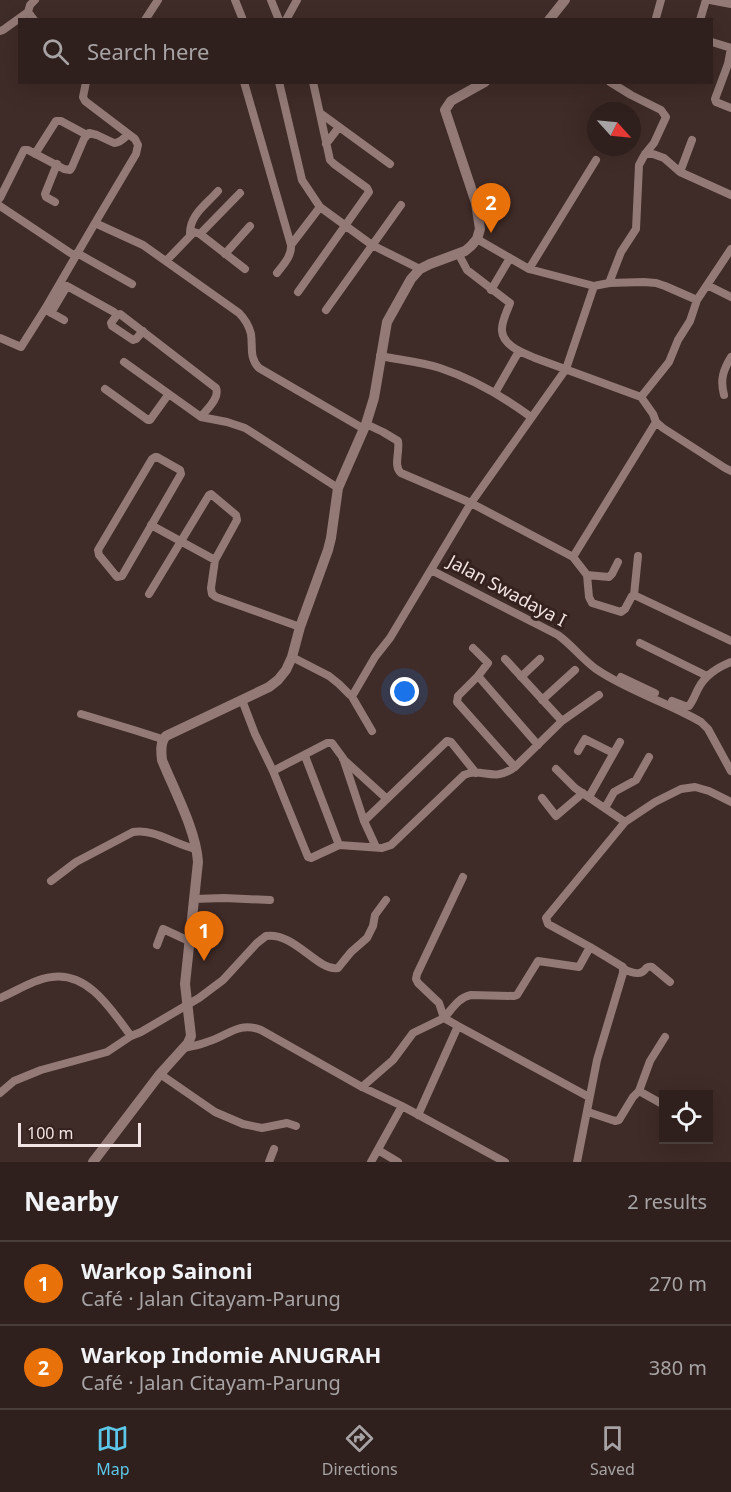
<!DOCTYPE html>
<html lang="en">
<head>
<meta charset="utf-8">
<style>
  :root { --surface:#2f201d; --page:#372826; --text:#f1f3f6; --muted:#a7a3a4; --line:#4a3e3b; --accent:#5cc7e8 }
  body { margin:0; font-family:"Noto Sans",sans-serif; background:var(--page); color:var(--text) }
  .controls { position:absolute; right:18px; bottom:18px; display:grid; overflow:hidden; border-radius:0px; box-shadow:0 6px 24px #0002 }
  .controls button { width:54px; height:54px; display:grid; place-items:center; padding:0; border:0; border-bottom:2px solid var(--line); background:var(--surface); color:var(--text); font:30px sans-serif }
  .compass { position:absolute; left:587px; top:102px; width:54px; height:54px; border-radius:50%; background:var(--surface); box-shadow:0 6px 24px #0002; rotate:117deg }
  .scale { position:absolute; left:18px; bottom:15px; width:123px; box-sizing:border-box; padding-left:6px; border:3px solid #f2e4e2; border-top:0; font-size:16px; line-height:21px; white-space:nowrap; color:#f2e4e2; -webkit-text-stroke:4px #35211e; paint-order:stroke }
  .you { position:absolute; left:405px; top:692px; width:21px; height:21px; margin:-15px; border:4px solid #fff; border-radius:50%; background:#1a73e8; box-shadow:0 0 0 9px #1a73e833 }
  .badge { display:grid; place-items:center; width:39px; height:39px; border-radius:50%; background:var(--accent); color:#fff; font-size:20px; font-weight:700 }
  .pin { position:absolute; translate:-50% -50px; filter:drop-shadow(0 2px 3px #0008) }
  .pin::after { content:''; position:absolute; top:32px; width:21px; height:18px; background:inherit; clip-path:polygon(0 0,100% 0,50% 100%) }
  .list { margin:0; padding:0; list-style:none }
  h2 { display:flex; justify-content:space-between; align-items:center; height:78px; margin:0; padding:0 24px; font-size:26px }
  h2 small { font-size:20px; font-weight:400; color:var(--muted) }
  .list li { display:grid; grid-template-columns:39px 1fr auto; gap:18px; align-items:center; box-sizing:border-box; height:84px; padding:0 24px; border-top:2px solid var(--line) }
  .list b { display:block; font-size:22px; white-space:nowrap }
  .list p { margin:0; font-size:20px; white-space:nowrap; color:var(--muted) }
  .list em { font-size:20px; font-style:normal; color:var(--muted) }
  .icon { flex:none; width:33px; height:33px; fill:none; stroke:currentColor; stroke-width:2; stroke-linecap:round; stroke-linejoin:round }
  .map { position:relative; flex:none; width:731px; height:1162px; overflow:hidden }
  .search { position:absolute; background:var(--surface); box-shadow:0 6px 24px #0002; left:18px; right:18px; top:18px; height:66px; display:flex; align-items:center; gap:15px; box-sizing:border-box; padding:0 21px; border-radius:0px; color:var(--muted); font-size:22px }
  .sheet { height:246px; background:var(--surface) }
  nav { display:flex; justify-content:space-around; align-items:center; box-sizing:border-box; height:84px; border-top:2px solid var(--line); background:var(--surface); font-size:16px; color:var(--muted) }
  nav a { display:grid; justify-items:center; gap:3px }
  nav .on { color:var(--accent) }
  .map>svg:first-child { display:block }
  .lines { fill:none; stroke-linecap:round; stroke-linejoin:round }
  .minor { stroke:#937a76; stroke-width:8 }
  .tertiary { stroke:#937a76; stroke-width:10 }
  .labels { text-anchor:middle; stroke-width:6; stroke-linejoin:round; paint-order:stroke }
  .street-label { font-size:18px; fill:#f2e4e2; stroke:#35211e }
</style>
</head>
<body>
<div class="map">
<svg width="731" height="1162" viewBox="0 0 731 1162">
  <rect width="100%" height="100%" fill="#3f2b27"/>
  <g class="lines">
    <path class="minor" d="M 235,0 L 243,20
      M 271,0 L 279,20
      M 710,0 L 731,4
      M 656,18 L 661,0
      M 34,20 L 28,12 L 30,5 L 35,0
      M 145,20 L 158,0
      M 286,20 L 297,0
      M 700,20 L 706,0
      M 0,31 L 3,30 L 28,12
      M 712,42 L 731,48
      M 731,48 L 728,64 L 715,99 L 716,102 L 731,108
      M 86,82 L 83,97 L 85,101 L 135,139 L 138,145 L 136,154 L 95,223
      M 244,82 L 291,245
      M 279,82 L 302,180 L 320,207 L 372,245 L 420,269
      M 320,113 L 390,164
      M 326,144 L 339,127
      M 35,154 L 56,121 L 61,121 L 87,135
      M 645,154 L 653,154 L 664,158 L 680,172 L 731,195
      M 680,172 L 692,140
      M 0,198 L 24,150 L 28,150 L 64,169 L 70,170 L 72,167 L 84,139 L 89,133 L 97,135 L 114,143 C 119,143 125,138 128,134
      M 55,202 L 46,197 L 45,194 L 57,164
      M 0,206 L 75,256
      M 200,234 L 240,193
      M 190,235 C 189,215 206,205 218,191
      M 477,239 L 529,269 L 594,286 L 609,283 L 644,282 L 656,283 L 665,286 L 697,300
      M 77,253 L 132,284
      M 458,253 L 467,270 L 510,303 C 507,312 501,322 502,331 C 503,346 524,353 535,358 L 641,397 L 653,414 L 656,422 L 663,428 L 725,468 L 731,471
      M 225,254 L 250,226
      M 166,261 L 194,232 L 200,234 L 245,269
      M 529,269 L 596,160
      M 277,273 C 283,265 292,256 291,245 L 320,207
      M 609,283 L 621,252 L 636,229 L 639,165 L 645,154 L 654,143 L 666,117 L 661,110 L 631,95 L 610,82
      M 707,285 L 731,297
      M 491,290 L 510,258
      M 298,292 L 369,192 L 367,188 L 334,164 L 330,160 L 313,82
      M 46,310 L 64,320
      M 326,310 L 401,205
      M 51,313 L 67,286 L 114,312
      M 143,331 L 136,339 L 133,340 L 112,326 L 111,323 L 117,315 L 120,314 L 216,388 C 220,398 207,409 201,417
      M 0,338 L 21,347 L 45,309 L 95,223 L 143,245 L 239,313 C 245,319 249,326 251,334 C 253,347 249,358 259,368 L 364,429
      M 380,356 C 400,360 421,362 440,368 C 473,379 504,397 531,417
      M 124,362 L 201,417 L 227,422 L 245,428 L 338,488
      M 105,389 L 148,420 L 150,420 L 168,395
      M 495,393 L 519,351
      M 724,395 C 720,380 723,370 731,357
      M 641,397 L 669,362 L 678,340 L 690,321 L 697,300 L 731,249
      M 366,424 L 383,432 L 398,441 C 400,452 393,466 401,473 L 471,503 L 573,557 L 587,575 L 589,597 L 592,603 L 621,612 L 625,609 L 632,596 L 634,595 L 731,641
      M 155,457 L 157,457 L 180,470 L 181,474 L 122,576 L 117,577 L 99,555 L 98,550 L 152,459 Z
      M 151,525 L 215,560
      M 573,557 L 656,422
      M 431,570 L 558,635 C 572,645 582,659 596,669 C 628,691 667,702 701,722 L 708,729 L 731,771
      M 587,575 L 609,577 L 612,574 L 618,562
      M 149,594 L 209,495 L 211,494 L 236,515 L 237,520 L 215,560 L 211,588 L 212,594 L 216,597 L 300,627
      M 634,595 L 638,556
      M 640,643 L 707,676
      M 473,648 L 488,663 L 478,676 L 538,745
      M 292,657 L 329,676 L 339,684 L 350,695 L 354,693 L 375,657 L 390,638 L 471,503 L 566,369 L 594,286
      M 505,659 L 562,721
      M 478,676 L 458,696 L 457,702 L 515,767
      M 521,677 L 540,659
      M 621,677 L 655,693
      M 351,695 L 372,731
      M 242,700 L 255,734 L 273,771 L 308,857 L 311,858 L 339,845 L 382,848 L 391,845 L 464,775 C 483,767 493,783 515,767 L 562,721 L 599,695
      M 542,700 L 575,670
      M 672,701 L 685,706 L 689,706 C 693,701 695,695 698,689 C 705,675 717,668 731,662
      M 81,714 L 134,730 L 162,739
      M 578,751 L 585,739 L 613,753
      M 305,756 L 339,845
      M 343,759 L 387,799
      M 556,769 L 575,788 L 625,822
      M 273,771 L 327,743 L 332,743 L 343,758 L 364,821 L 376,847
      M 589,797 L 620,742
      M 542,798 L 556,816 L 583,793
      M 605,808 L 614,792 L 636,780 L 649,757
      M 364,821 L 447,741 L 451,742 L 476,773
      M 51,881 L 76,862 L 133,832 C 153,828 176,845 196,849
      M 194,899 L 224,898 L 270,900
      M 157,945 L 163,929 L 189,941
      M 590,947 L 548,924 L 546,918 L 625,822 L 655,802 L 681,789 L 695,787 L 709,791 L 731,802
      M 624,969 C 628,971 637,975 642,972 C 647,969 645,966 652,967 L 670,982
      M 0,998 C 17,991 34,979 52,977 C 89,972 112,1011 131,1036 L 141,1032 L 199,998 L 223,980 L 257,943 L 266,936 C 295,932 318,972 338,968 L 351,952 L 367,938 L 373,926 L 375,915 L 386,900
      M 444,1018 C 452,1009 459,997 471,995 L 514,996 L 517,995 L 538,961 L 579,967 L 590,947 L 623,967 L 623,973 L 597,1060 L 577,1162
      M 444,1018 L 439,1003 L 418,983 L 416,979 L 417,974 L 463,877
      M 458,1026 L 589,1097
      M 184,1048 C 192,1046 200,1045 207,1042 C 228,1036 238,1021 261,1030 L 362,1087 L 402,1106 L 505,1162
      M 160,1074 L 215,1112 L 243,1124 L 262,1128 L 287,1123 L 296,1126
      M 362,1087 L 393,1060 L 413,1033 L 444,1018 L 458,1026 L 418,1115
      M 639,1091 L 664,1105
      M 0,1093 L 14,1081 L 41,1070 L 107,1052 L 131,1036
      M 588,1112 L 615,1121 L 619,1120 L 633,1097 L 639,1091 L 650,1061 L 665,1037
      M 378,1150 L 398,1162
      M 269,1162 L 274,1149
      M 371,1162 L 402,1106"/>
    <path class="tertiary" d="M 549,20 L 565,0
      M 93,1162 L 160,1074 L 188,1043 L 191,1036 L 185,984 L 198,862 C 196,830 174,790 162,760 C 161,752 160,742 166,736 L 269,687 L 278,680 L 286,670 L 292,657 L 300,627 L 328,550 L 331,538 L 338,488 L 366,424 L 374,398 L 387,322 L 411,279 L 420,269 L 430,264 L 465,251 L 471,246 L 477,239 L 480,229 L 476,203 L 445,110 L 451,101 L 485,82"/>
  </g>
  <g class="labels">
    <g class="street-label">
      <text transform="translate(507 591) rotate(28)" y="6">Jalan Swadaya I</text>
    </g>
  </g>
</svg>
<div class="controls">
<button><svg class="icon" aria-label="locate" viewBox="0 0 24 24"><circle cx="12" cy="12" r="6"/><path d="M12 2v4M12 18v4M2 12h4M18 12h4"/></svg></button>
</div>
<svg class="compass" viewBox="-18 -18 36 36"><path d="M0-13l5 13h-10z" fill="#e53935"/><path d="M0 13l5-13h-10z" fill="#a7a3a4"/></svg>
<div class="scale">100 m</div>
<div class="you"></div>
<div class="pin badge" style="left:204px;top:961px;background:#e8710a">1</div>
<div class="pin badge" style="left:491px;top:233px;background:#e8710a">2</div>
<div class="search"><svg class="icon" aria-label="search" viewBox="0 0 24 24"><circle cx="10" cy="10" r="6"/><path d="M15 15l6 6"/></svg>Search here</div>
</div>
<section class="sheet">
<h2>Nearby<small>2 results</small></h2>
<ul class="list">
<li><span class="badge" style="background:#e8710a">1</span><div><b>Warkop Sainoni</b><p>Café · Jalan Citayam-Parung</p></div><em>270 m</em></li>
<li><span class="badge" style="background:#e8710a">2</span><div><b>Warkop Indomie ANUGRAH</b><p>Café · Jalan Citayam-Parung</p></div><em>380 m</em></li>
</ul>
</section>
<nav>
<a class="on"><svg class="icon" aria-label="map" viewBox="0 0 24 24"><path d="M3 6l6-2 6 2 6-2v14l-6 2-6-2-6 2zM9 4v14M15 6v14"/></svg>Map</a>
<a><svg class="icon" aria-label="directions" viewBox="0 0 24 24"><path d="M12 3l9 9-9 9-9-9zM9 14v-3h6M13 9l2 2-2 2"/></svg>Directions</a>
<a><svg class="icon" aria-label="saved" viewBox="0 0 24 24"><path d="M7 4h10v16l-5-4-5 4z"/></svg>Saved</a>
</nav>
</body>
</html>
